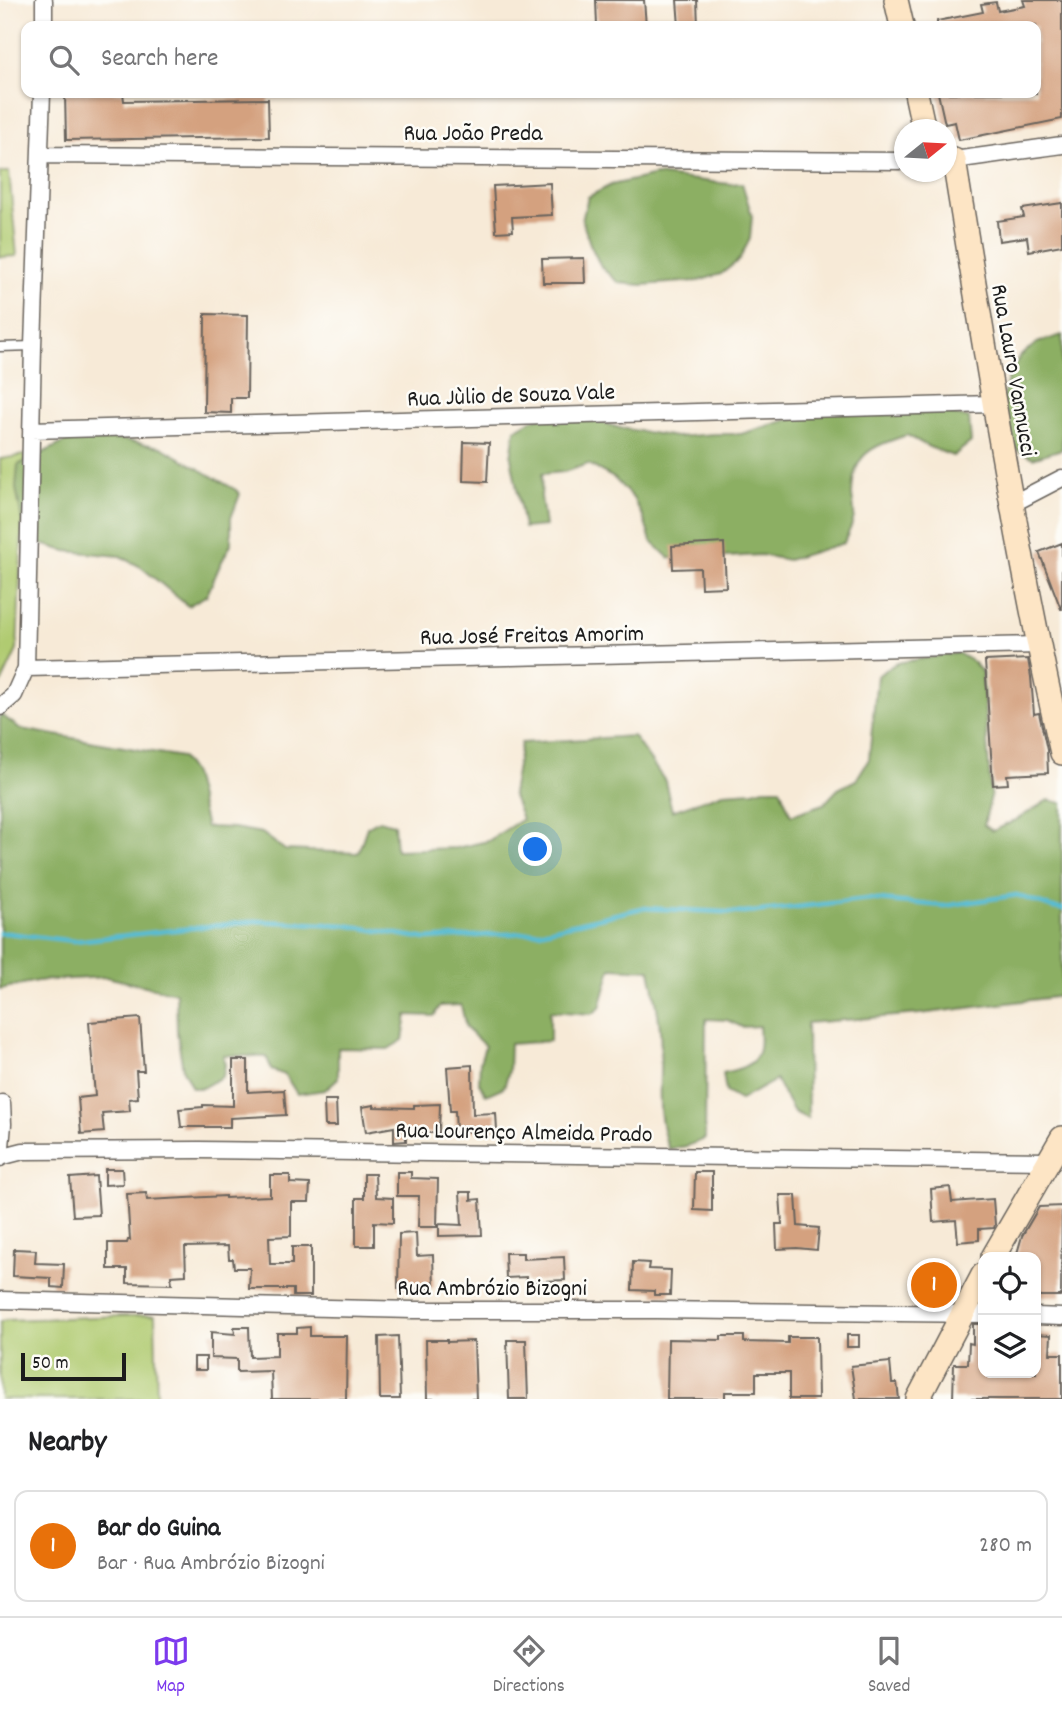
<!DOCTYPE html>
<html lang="en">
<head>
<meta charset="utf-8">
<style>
  :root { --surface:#fff; --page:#f2f2f2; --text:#202124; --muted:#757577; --line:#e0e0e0; --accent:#7c3aed }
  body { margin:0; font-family:Dekko,sans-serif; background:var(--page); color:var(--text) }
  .controls { position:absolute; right:21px; bottom:21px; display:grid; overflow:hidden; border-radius:14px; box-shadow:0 2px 5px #0004 }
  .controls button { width:63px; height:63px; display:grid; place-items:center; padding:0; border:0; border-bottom:2px solid var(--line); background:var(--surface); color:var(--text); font:35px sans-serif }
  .compass { position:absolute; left:894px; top:119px; width:63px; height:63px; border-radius:50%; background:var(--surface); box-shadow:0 2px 5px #0004; rotate:72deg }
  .scale { position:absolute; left:21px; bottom:18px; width:105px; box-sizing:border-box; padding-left:7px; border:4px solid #1c1c1c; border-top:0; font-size:19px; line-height:24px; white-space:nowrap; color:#1c1c1c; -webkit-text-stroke:5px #fdfcf7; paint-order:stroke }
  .you { position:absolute; left:536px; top:850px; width:24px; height:24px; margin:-18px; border:5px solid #fff; border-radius:50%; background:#1a73e8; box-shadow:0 0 0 10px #1a73e833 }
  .badge { display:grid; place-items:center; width:46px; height:46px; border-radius:50%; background:var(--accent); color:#fff; font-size:23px; font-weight:700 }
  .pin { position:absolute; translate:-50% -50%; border:4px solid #fff; box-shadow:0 2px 7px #0006 }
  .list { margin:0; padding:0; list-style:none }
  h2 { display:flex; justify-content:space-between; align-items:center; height:91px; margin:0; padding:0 28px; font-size:30px }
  h2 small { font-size:23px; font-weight:400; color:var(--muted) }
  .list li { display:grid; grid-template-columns:46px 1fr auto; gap:21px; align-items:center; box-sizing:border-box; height:112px; margin:0 14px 14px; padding:0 14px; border:2px solid var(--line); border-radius:14px }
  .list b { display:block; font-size:26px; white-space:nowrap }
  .list p { margin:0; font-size:23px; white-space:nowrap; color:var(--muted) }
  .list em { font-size:23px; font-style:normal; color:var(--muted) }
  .icon { flex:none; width:38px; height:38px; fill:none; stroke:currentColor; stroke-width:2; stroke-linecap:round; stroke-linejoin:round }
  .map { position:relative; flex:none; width:1062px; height:1399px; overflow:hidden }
  .search { position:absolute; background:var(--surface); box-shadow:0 2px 5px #0004; left:21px; right:21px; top:21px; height:77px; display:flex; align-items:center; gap:18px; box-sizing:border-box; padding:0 24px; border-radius:14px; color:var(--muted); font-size:26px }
  .sheet { height:217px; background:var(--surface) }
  nav { display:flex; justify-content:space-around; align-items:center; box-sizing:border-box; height:98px; border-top:2px solid var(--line); background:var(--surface); font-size:19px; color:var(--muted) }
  nav a { display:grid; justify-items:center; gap:4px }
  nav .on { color:var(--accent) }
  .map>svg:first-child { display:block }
  .green { fill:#b0cb71; stroke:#667446; stroke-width:2 }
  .forest { fill:#8caf63; stroke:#546640; stroke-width:2 }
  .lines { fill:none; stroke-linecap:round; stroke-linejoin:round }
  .stream { stroke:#56bcd4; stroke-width:4.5 }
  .building { fill:#d4a17f }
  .lane-casing { stroke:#69645d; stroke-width:11 }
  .street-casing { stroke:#69645d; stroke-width:19 }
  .secondary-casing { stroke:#69645d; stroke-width:26 }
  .lane { stroke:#fff; stroke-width:8 }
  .street { stroke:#fff; stroke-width:16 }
  .secondary { stroke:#fde5c5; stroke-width:23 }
  .labels { text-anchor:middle; stroke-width:5; stroke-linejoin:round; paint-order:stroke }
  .street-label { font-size:24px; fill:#1c1c1c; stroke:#fdfcf7 }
</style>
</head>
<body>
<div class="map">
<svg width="1062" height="1399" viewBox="0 0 1062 1399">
  <rect width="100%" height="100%" fill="#fdfcf7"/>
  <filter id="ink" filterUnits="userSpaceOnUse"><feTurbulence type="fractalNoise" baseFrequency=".0143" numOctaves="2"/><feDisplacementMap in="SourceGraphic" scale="14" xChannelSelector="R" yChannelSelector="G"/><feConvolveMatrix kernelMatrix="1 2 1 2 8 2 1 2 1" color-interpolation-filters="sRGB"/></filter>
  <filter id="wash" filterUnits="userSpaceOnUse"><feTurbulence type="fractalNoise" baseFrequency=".00686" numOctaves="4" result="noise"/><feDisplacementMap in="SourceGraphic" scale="28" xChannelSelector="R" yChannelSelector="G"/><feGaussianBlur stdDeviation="1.57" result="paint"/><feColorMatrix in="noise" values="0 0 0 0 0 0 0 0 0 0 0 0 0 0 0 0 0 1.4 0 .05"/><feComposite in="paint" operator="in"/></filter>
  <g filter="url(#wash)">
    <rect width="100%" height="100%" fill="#f7ead7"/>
    <path class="green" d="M 0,172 L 9,172 L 17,256 L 0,257 Z
      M 25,455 L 17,650 L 0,686 L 0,459 Z
      M 155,1315 L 157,1399 L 0,1399 L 0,1322 L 5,1320 Z"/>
    <path class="forest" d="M 656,175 L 729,184 L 742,183 L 752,216 L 750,239 L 739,260 L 721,274 L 698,281 L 642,285 L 619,283 L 601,267 L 590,244 L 582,220 L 588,197 L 611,185 Z
      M 1062,335 L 1062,449 L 1033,458 L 1012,447 L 1002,402 L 1008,378 L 1019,357 L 1037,343 Z
      M 837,405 L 925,408 L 969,418 L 971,442 L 953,456 L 929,447 L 907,435 C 872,447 853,452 852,494 C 852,501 855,509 854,516 C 853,525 847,535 844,543 L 788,560 L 761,555 L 692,559 L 669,558 L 651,541 L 643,517 L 633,498 L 614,478 L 588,464 L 564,472 L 542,474 L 541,497 L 545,526 L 524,528 L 511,457 L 515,430 L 534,419 L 562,411 L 620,428 L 676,437 L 714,434 L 741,434 Z
      M 91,434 L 161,447 L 236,490 L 240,494 L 231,518 L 231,544 L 220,565 L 207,595 L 188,606 L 141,567 L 120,556 L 66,551 L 37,543 L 22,521 L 16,488 L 18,465 L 67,441 Z
      M 958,653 L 973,662 L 982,672 L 991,796 L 984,825 L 993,831 L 1016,820 L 1048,800 L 1062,803 L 1062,996 L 920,1014 L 807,1023 L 808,1119 L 794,1112 L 776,1080 L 740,1100 L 726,1092 L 723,1073 C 756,1065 762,1060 759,1026 L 742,1027 L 727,1020 L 706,1019 L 705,1139 L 687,1146 L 669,1149 C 653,1112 663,1069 660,1029 C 658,1010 654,989 650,970 L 611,968 L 600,1008 L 592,1014 L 550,1011 L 550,1041 L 510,1044 L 509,1071 L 504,1087 L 486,1095 L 479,1083 L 480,1062 L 485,1046 L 466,1028 L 461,1005 L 440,1006 L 434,1016 L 407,1015 L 403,1040 L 388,1049 L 338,1048 L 338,1078 L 325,1090 L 297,1094 L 285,1075 L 271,1070 L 267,1057 L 223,1055 L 225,1065 L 223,1076 L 202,1088 L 192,1088 L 183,1070 L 177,1032 L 176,993 L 106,977 L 37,981 L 0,989 L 0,714 L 21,729 L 181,757 L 193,774 L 206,827 L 234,828 L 262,833 L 285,850 L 358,853 L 367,827 L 379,820 L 394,824 L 396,850 L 456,848 L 488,841 L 522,819 L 512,794 L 521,743 L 633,736 L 665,781 L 672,811 L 723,793 L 753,791 L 764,788 L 780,788 L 791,815 L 824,804 L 838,789 L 856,780 L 869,759 L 877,676 L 896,663 Z"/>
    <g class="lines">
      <path class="stream" d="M 0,933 L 7,933 L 74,941 L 257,921 L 345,925 L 426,939 L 539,932 L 642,908 L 744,913 L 868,899 L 944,906 L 1017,895 L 1053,908 L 1062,909"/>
    </g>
    <g id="blocks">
      <path class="building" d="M 596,0 L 644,0 L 646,26 L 597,26 Z
        M 677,0 L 697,0 L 698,26 L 679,26 Z
        M 1023,0 L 1062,0 L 1062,119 L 959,140 L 955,122 L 945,124 L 938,93 L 1036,93 L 1036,26 L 937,26 L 937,21 L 983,12 L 981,4 L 996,2 L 998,11 L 1025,6 Z
        M 65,93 L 123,93 L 124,101 L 268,99 L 269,137 L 66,140 Z
        M 550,183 L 552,215 L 512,217 L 513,231 L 496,232 L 493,186 Z
        M 1062,203 L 1062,245 L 1029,251 L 1027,237 L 999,241 L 997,221 L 1024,217 L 1022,209 Z
        M 584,258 L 585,283 L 543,283 L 542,259 Z
        M 205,314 L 248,315 L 247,398 L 231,398 L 231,413 L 204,412 Z
        M 464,442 L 489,443 L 487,482 L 463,481 Z
        M 724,543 L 726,587 L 701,588 L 700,568 L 673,569 L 672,546 Z
        M 1062,543 L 1062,609 L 1061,609 L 1039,552 Z
        M 1028,659 L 1031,677 L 1034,714 L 1039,713 L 1047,750 L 1048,773 L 1007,775 L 1008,784 L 993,785 L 985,661 Z
        M 140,1018 L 144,1071 L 136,1071 L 138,1098 L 129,1099 L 130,1111 L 102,1113 L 104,1132 L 81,1134 L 78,1098 L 95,1096 L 89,1022 Z
        M 233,1060 L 248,1060 L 248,1092 L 284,1090 L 286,1115 L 230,1118 L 230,1127 L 181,1127 L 179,1109 L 203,1107 L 203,1105 L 233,1106 Z
        M 472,1065 L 473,1114 L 496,1113 L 497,1130 L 456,1132 L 455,1111 L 450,1111 L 447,1067 Z
        M 324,1100 L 336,1100 L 337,1126 L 325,1126 Z
        M 440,1104 L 439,1133 L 406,1133 L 406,1141 L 394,1142 L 394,1127 L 366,1132 L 362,1107 L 374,1105 L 374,1107 L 414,1108 L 414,1105 Z
        M 105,1169 L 122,1169 L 123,1184 L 105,1185 Z
        M 397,1172 L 411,1172 L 411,1178 L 438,1179 L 437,1227 L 418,1227 L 419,1196 L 397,1196 Z
        M 695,1172 L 712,1172 L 712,1211 L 694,1210 Z
        M 364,1174 L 375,1174 L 376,1197 L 393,1198 L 393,1223 L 374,1222 L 374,1246 L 356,1246 L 356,1198 L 364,1198 Z
        M 270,1175 L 290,1175 L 290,1183 L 310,1184 L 309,1202 L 291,1202 L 291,1236 L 269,1237 L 270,1264 L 292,1264 L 292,1247 L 311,1247 L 311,1296 L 293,1296 L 293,1289 L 249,1289 L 250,1268 L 234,1268 L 233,1259 L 229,1259 L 228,1246 L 185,1247 L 186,1275 L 171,1276 L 172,1284 L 127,1283 L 127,1269 L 108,1269 L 108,1243 L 127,1243 L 128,1240 L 130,1240 L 127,1194 L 146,1193 L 147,1200 L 225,1196 L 225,1198 L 270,1196 Z
        M 96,1176 L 99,1215 L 73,1216 L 70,1178 Z
        M 950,1187 L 952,1202 L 993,1199 L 995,1225 L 994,1228 L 979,1229 L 979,1240 L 958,1242 L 956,1220 L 933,1222 L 931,1189 Z
        M 460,1192 L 471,1192 L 471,1200 L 480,1199 L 482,1235 L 439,1236 L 439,1224 L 462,1225 Z
        M 780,1195 L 796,1195 L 798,1226 L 819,1228 L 817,1250 L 797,1248 L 777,1249 L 776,1224 L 782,1224 Z
        M 1062,1206 L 1061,1296 L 1036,1296 L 1036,1257 L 1016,1257 L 1022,1236 L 1039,1207 Z
        M 416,1233 L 417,1256 L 433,1255 L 434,1288 L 398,1289 L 399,1234 Z
        M 14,1249 L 36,1250 L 35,1263 L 64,1264 L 63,1288 L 51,1287 L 51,1278 L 13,1276 Z
        M 505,1253 L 523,1253 L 523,1259 L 564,1257 L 565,1280 L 526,1282 L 526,1277 L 506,1278 Z
        M 633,1262 L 649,1263 L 648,1269 L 671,1270 L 670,1295 L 654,1295 L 654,1291 L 632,1290 Z
        M 973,1324 L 983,1324 L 983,1373 L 1036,1373 L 1036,1334 L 1051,1335 L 1050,1354 L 1062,1354 L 1062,1399 L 953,1399 L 954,1364 L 968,1364 L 969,1343 L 973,1344 Z
        M 234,1327 L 249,1327 L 250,1357 L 277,1356 L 277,1333 L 297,1333 L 297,1328 L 310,1327 L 310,1336 L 347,1336 L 346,1399 L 272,1399 L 271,1371 L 237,1372 L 237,1359 L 211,1358 L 211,1332 L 235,1334 Z
        M 847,1335 L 859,1335 L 859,1347 L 847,1347 Z
        M 398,1336 L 400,1399 L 380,1399 L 379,1337 Z
        M 721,1336 L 744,1336 L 744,1342 L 788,1343 L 788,1337 L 817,1337 L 818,1399 L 789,1399 L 789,1373 L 756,1373 L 756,1392 L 725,1392 L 725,1399 L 667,1399 L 668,1339 L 721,1340 Z
        M 426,1340 L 447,1340 L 447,1342 L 474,1341 L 476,1399 L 427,1399 Z
        M 507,1340 L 526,1340 L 528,1399 L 509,1399 Z
        M 194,1357 L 206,1357 L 206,1370 L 194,1370 Z
        M 890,1362 L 892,1383 L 897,1383 L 899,1399 L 856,1399 L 851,1366 Z"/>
    </g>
  </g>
  <g filter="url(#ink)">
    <use href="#blocks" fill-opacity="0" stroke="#69645d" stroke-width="2"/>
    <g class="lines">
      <g class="lane-casing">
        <path id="lane" d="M 0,347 L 33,346"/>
      </g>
      <g class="street-casing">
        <path id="street" d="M 44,26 L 44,0
          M 41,155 L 904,161
          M 954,160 L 1062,145
          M 31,430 L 993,404
          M 1012,504 L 1062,478
          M 26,668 L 1039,645
          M 0,707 L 14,695 L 26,668 L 33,346 L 42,93
          M 0,1157 L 23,1151 L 199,1150 L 1047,1161
          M 0,1158 L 3,1124 L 2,1103
          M 0,1300 L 413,1310 L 656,1310 L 983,1314
          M 1036,1316 L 1062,1317"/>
      </g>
      <g class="secondary-casing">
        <path id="secondary" d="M 896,0 L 902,26
          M 916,93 L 924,130
          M 946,161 L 954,160 C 986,358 1018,557 1062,753
          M 993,1257 L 1062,1138
          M 918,1399 L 983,1275"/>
      </g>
      <use href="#lane" class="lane"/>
      <use href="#street" class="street"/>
      <use href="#secondary" class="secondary"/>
    </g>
  </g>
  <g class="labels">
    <g class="street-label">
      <text x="473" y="140">Rua João Preda</text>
      <text transform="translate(1015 370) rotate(80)" y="8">Rua Lauro Vannucci</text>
      <text transform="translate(511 394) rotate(-2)" y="8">Rua Jùlio de Souza Vale</text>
      <text transform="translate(532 634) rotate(-1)" y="8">Rua José Freitas Amorim</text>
      <text transform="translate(524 1131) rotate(1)" y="8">Rua Lourenço Almeida Prado</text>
      <text x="492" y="1295">Rua Ambrózio Bizogni</text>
    </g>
  </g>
</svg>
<div class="controls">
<button><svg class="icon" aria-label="locate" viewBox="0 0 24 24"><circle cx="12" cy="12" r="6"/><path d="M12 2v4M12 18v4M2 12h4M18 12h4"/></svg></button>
<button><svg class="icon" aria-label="layers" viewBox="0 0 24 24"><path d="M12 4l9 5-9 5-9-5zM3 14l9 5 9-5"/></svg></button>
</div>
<svg class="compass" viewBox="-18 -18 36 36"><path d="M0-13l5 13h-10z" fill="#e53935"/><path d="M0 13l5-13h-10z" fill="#757577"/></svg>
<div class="scale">50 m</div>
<div class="you"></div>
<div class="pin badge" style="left:934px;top:1285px;background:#e8710a">1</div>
<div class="search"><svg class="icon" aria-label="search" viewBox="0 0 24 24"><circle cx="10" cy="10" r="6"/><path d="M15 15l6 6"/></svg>Search here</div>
</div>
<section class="sheet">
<h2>Nearby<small></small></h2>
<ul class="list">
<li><span class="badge" style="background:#e8710a">1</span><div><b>Bar do Guina</b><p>Bar · Rua Ambrózio Bizogni</p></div><em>280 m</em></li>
</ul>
</section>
<nav>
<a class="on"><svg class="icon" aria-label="map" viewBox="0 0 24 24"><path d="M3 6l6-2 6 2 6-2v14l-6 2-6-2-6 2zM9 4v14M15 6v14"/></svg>Map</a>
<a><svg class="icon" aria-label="directions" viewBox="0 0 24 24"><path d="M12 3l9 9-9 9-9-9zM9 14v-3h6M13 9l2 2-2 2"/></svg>Directions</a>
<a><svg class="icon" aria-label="saved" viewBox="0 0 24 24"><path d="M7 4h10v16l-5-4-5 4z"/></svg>Saved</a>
</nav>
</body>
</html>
